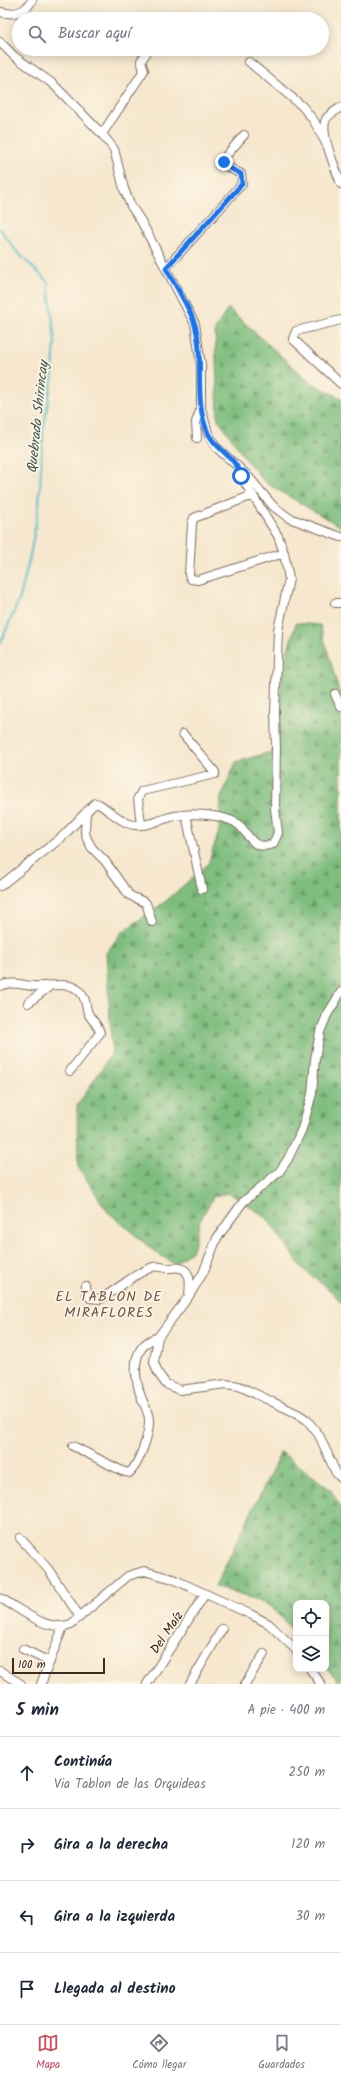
<!DOCTYPE html>
<html lang="es">
<head>
<meta charset="utf-8">
<style>
  :root { --surface:#fff; --page:#f2f2f3; --text:#1f2937; --muted:#747a83; --line:#e0e1e3; --accent:#d1495b }
  body { margin:0; font-family:Kalam,sans-serif; background:var(--page); color:var(--text) }
  .controls { position:absolute; right:12px; bottom:12px; display:grid; overflow:hidden; border-radius:8px; box-shadow:0 2px 10px #0003 }
  .controls button { width:36px; height:36px; display:grid; place-items:center; padding:0; border:0; border-bottom:1px solid var(--line); background:var(--surface); color:var(--text); font:20px sans-serif }
  .scale { position:absolute; left:12px; bottom:10px; width:93px; box-sizing:border-box; padding-left:4px; border:2px solid #3b2a1e; border-top:0; font-size:11px; line-height:14px; white-space:nowrap; color:#3b2a1e; -webkit-text-stroke:3px #fcf5e5; paint-order:stroke }
  .stop { position:absolute; width:12px; height:12px; margin:-9px; border:3px solid #1a73e8; border-radius:50%; background:#fff }
  .stop.end { background:#1a73e8; border-color:#fff; box-shadow:0 1px 4px #0008 }
  .list { margin:0; padding:0; list-style:none }
  h2 { display:flex; justify-content:space-between; align-items:center; height:52px; margin:0; padding:0 16px; font-size:17px }
  h2 small { font-size:13px; font-weight:400; color:var(--muted) }
  .list li { display:grid; grid-template-columns:26px 1fr auto; gap:12px; align-items:center; box-sizing:border-box; height:72px; padding:0 16px; border-top:1px solid var(--line) }
  .list b { display:block; font-size:15px; white-space:nowrap }
  .list p { margin:0; font-size:13px; white-space:nowrap; color:var(--muted) }
  .list em { font-size:13px; font-style:normal; color:var(--muted) }
  .icon { flex:none; width:22px; height:22px; fill:none; stroke:currentColor; stroke-width:2; stroke-linecap:round; stroke-linejoin:round }
  .map { position:relative; flex:none; width:341px; height:1684px; overflow:hidden }
  .search { position:absolute; background:var(--surface); box-shadow:0 2px 10px #0003; left:12px; right:12px; top:12px; height:44px; display:flex; align-items:center; gap:10px; box-sizing:border-box; padding:0 14px; border-radius:22px; color:var(--muted); font-size:15px }
  .sheet { height:340px; background:var(--surface) }
  nav { display:flex; justify-content:space-around; align-items:center; box-sizing:border-box; height:56px; border-top:1px solid var(--line); background:var(--surface); font-size:11px; color:var(--muted) }
  nav a { display:grid; justify-items:center; gap:2px }
  nav .on { color:var(--accent) }
  .map>svg:first-child { display:block }
  .forest { fill:url(#forest-firs); stroke:#5c744e }
  .lines { fill:none; stroke-linecap:round; stroke-linejoin:round }
  .stream { stroke:#52bfcb; stroke-width:2 }
  .minor-casing { stroke:#7c6c5c; stroke-width:10 }
  .minor { stroke:#fff; stroke-width:8 }
  .route { stroke:#1a73e8; stroke-width:5 }
  .labels { text-anchor:middle; stroke-width:3.5; stroke-linejoin:round; paint-order:stroke }
  .street-label { font-size:13px; fill:#3b2a1e; stroke:#fcf5e5 }
  .water-label { font-size:14px; font-style:italic; fill:#425752; stroke:#fcf5e5 }
  .neighbourhood-label { font-size:14px; letter-spacing:1px; fill:#705247; stroke:#fcf5e5 }
</style>
</head>
<body>
<div class="map">
<svg width="341" height="1684" viewBox="0 0 341 1684">
  <defs>
    <pattern id="forest-firs" width="22" height="20" patternUnits="userSpaceOnUse"><rect width="22" height="20" fill="#7ebd7e"/><path d="M5 1l3.5 6h-7zM16 11l3.5 6h-7z" fill="#689a67"/></pattern>
  </defs>
  <rect width="100%" height="100%" fill="#fcf5e5"/>
  <filter id="ink" filterUnits="userSpaceOnUse"><feTurbulence type="fractalNoise" baseFrequency=".025" numOctaves="2"/><feDisplacementMap in="SourceGraphic" scale="8" xChannelSelector="R" yChannelSelector="G"/><feConvolveMatrix kernelMatrix="1 2 1 2 8 2 1 2 1" color-interpolation-filters="sRGB"/></filter>
  <filter id="wash" filterUnits="userSpaceOnUse"><feTurbulence type="fractalNoise" baseFrequency=".012" numOctaves="4" result="noise"/><feDisplacementMap in="SourceGraphic" scale="16" xChannelSelector="R" yChannelSelector="G"/><feGaussianBlur stdDeviation="0.9" result="paint"/><feColorMatrix in="noise" values="0 0 0 0 0 0 0 0 0 0 0 0 0 0 0 0 0 1.4 0 .05"/><feComposite in="paint" operator="in"/></filter>
  <g filter="url(#wash)">
    <rect width="100%" height="100%" fill="#f6e7ce"/>
    <path class="forest" d="M 228,308 L 311,383 L 341,398 L 341,527 L 266,483 L 247,461 L 218,419 L 215,330 Z
      M 296,623 L 320,625 L 341,698 L 341,1303 L 333,1293 L 302,1268 L 266,1217 L 229,1193 L 214,1196 L 200,1220 L 193,1250 L 174,1264 L 155,1252 L 108,1212 L 78,1167 L 77,1106 L 112,1053 L 106,953 L 122,932 L 166,901 L 208,864 L 219,831 L 221,797 L 236,762 L 274,751 L 279,733 L 282,669 Z
      M 281,1452 L 331,1490 L 341,1508 L 341,1684 L 326,1667 L 326,1603 L 296,1603 L 296,1634 L 271,1606 L 215,1586 Z"/>
    <g class="lines">
      <path class="stream" d="M 0,229 L 17,252 L 48,282 L 55,340 L 53,373 L 43,431 L 39,505 L 30,556 L 20,598 L 0,644"/>
    </g>
  </g>
  <g filter="url(#ink)">
    <g class="lines">
      <g class="minor-casing">
        <path id="minor" d="M 0,12 C 14,15 26,13 32,0
          M 0,42 L 14,56 L 53,84 L 102,134 L 114,149 L 124,189 L 131,206 L 141,221 L 195,324 L 201,365 L 201,408 L 208,433 L 216,447 L 247,475 L 273,506 L 289,518 L 341,537
          M 249,62 L 302,106 L 314,121 L 328,147
          M 341,107 C 336,111 329,114 326,119 C 319,134 336,168 341,184
          M 102,134 L 143,72 L 144,70 L 141,61 L 149,49
          M 166,268 L 242,184 L 241,174 L 226,166 L 224,162 L 224,158 L 244,135
          M 341,320 L 296,331 L 293,339 L 341,384
          M 197,438 L 196,422 L 201,408
          M 253,495 L 194,518 L 192,523 L 189,575 L 191,579 L 198,580 L 284,553
          M 335,603 L 341,603
          M 335,694 L 341,707
          M 86,812 L 85,832 L 87,839 L 92,848 L 105,861 L 129,895 L 146,903 L 152,922
          M 186,815 L 202,889
          M 141,825 L 138,798 L 142,791 L 215,774 L 215,772 L 183,734
          M 0,886 L 62,837 L 95,803 L 99,804 C 108,810 117,818 127,823 C 143,830 159,819 175,816 C 191,813 213,814 230,820 C 250,826 247,853 273,844 L 278,833 L 275,808 L 276,748 L 275,713 L 278,630 L 289,579 L 284,553 L 278,536 L 245,483 L 239,468
          M 0,986 C 11,981 22,985 33,986 C 51,988 74,977 84,998 C 86,1002 86,1008 88,1013 C 91,1020 99,1025 100,1033 L 70,1071
          M 341,992 L 327,1015 L 320,1032 L 315,1059 L 312,1094 L 302,1129 L 288,1159 L 279,1172 L 243,1202 L 217,1238 L 203,1273 L 189,1296 L 158,1337 L 154,1362 L 158,1373 L 166,1384 L 180,1390 L 226,1384 L 239,1386 L 298,1414 L 307,1420 L 319,1435 L 336,1473 L 341,1478
          M 28,1003 L 50,986
          M 86,1286 L 87,1295 L 90,1298 L 100,1299 C 118,1290 134,1273 153,1267 C 159,1265 165,1269 171,1268 C 190,1265 191,1279 189,1294
          M 73,1446 L 122,1471 L 129,1473 C 139,1465 150,1433 149,1419 C 148,1409 141,1400 139,1390 C 133,1368 133,1345 158,1337
          M 20,1538 L 48,1569 L 80,1617
          M 0,1598 C 21,1609 47,1633 71,1624 L 128,1576 L 144,1571 L 173,1579 L 252,1615 L 269,1624 L 296,1650
          M 23,1649 L 50,1662
          M 310,1669 L 321,1684
          M 0,1671 L 21,1684
          M 41,1684 L 63,1627
          M 147,1684 L 205,1594
          M 190,1684 L 222,1629
          M 245,1684 L 264,1654"/>
      </g>
      <use href="#minor" class="minor"/>
    </g>
  </g>
  <g class="lines" filter="url(#ink)">
    <path class="route" d="M 224,162 L 226,166 L 241,174 L 242,184 L 166,268 C 174,283 191,310 195,325 C 205,360 193,400 208,433 C 216,450 237,458 241,476"/>
  </g>
  <g class="labels">
    <g class="street-label">
      <text transform="translate(166 1632) rotate(-56)" y="5">Del Maíz</text>
    </g>
    <g class="water-label">
      <text transform="translate(37 417) rotate(-84)" y="5">Quebrada Shirincay</text>
    </g>
    <g class="neighbourhood-label">
      <text x="109" y="1301">EL TABLON DE<tspan x="109" dy="16">MIRAFLORES</tspan></text>
    </g>
  </g>
</svg>
<div class="controls">
<button><svg class="icon" aria-label="locate" viewBox="0 0 24 24"><circle cx="12" cy="12" r="6"/><path d="M12 2v4M12 18v4M2 12h4M18 12h4"/></svg></button>
<button><svg class="icon" aria-label="layers" viewBox="0 0 24 24"><path d="M12 4l9 5-9 5-9-5zM3 14l9 5 9-5"/></svg></button>
</div>
<div class="scale">100 m</div>
<div class="stop" style="left:241px;top:476px"></div>
<div class="stop end" style="left:224px;top:162px"></div>
<div class="search"><svg class="icon" aria-label="search" viewBox="0 0 24 24"><circle cx="10" cy="10" r="6"/><path d="M15 15l6 6"/></svg>Buscar aquí</div>
</div>
<section class="sheet">
<h2>5 min<small>A pie · 400 m</small></h2>
<ul class="list">
<li><svg class="icon" aria-label="ahead" viewBox="0 0 24 24"><path d="M12 20V5M6 11l6-6 6 6"/></svg><div><b>Continúa</b><p>Via Tablon de las Orquideas</p></div><em>250 m</em></li>
<li><svg class="icon" aria-label="right" viewBox="0 0 24 24"><path d="M7 20v-9h11M14 6l5 5-5 5"/></svg><div><b>Gira a la derecha</b></div><em>120 m</em></li>
<li><svg class="icon" aria-label="left" viewBox="0 0 24 24"><path d="M17 20v-9H6M10 6l-5 5 5 5"/></svg><div><b>Gira a la izquierda</b></div><em>30 m</em></li>
<li><svg class="icon" aria-label="arrive" viewBox="0 0 24 24"><path d="M6 21V4h12l-3 4 3 4H6"/></svg><div><b>Llegada al destino</b></div></li>
</ul>
</section>
<nav>
<a class="on"><svg class="icon" aria-label="map" viewBox="0 0 24 24"><path d="M3 6l6-2 6 2 6-2v14l-6 2-6-2-6 2zM9 4v14M15 6v14"/></svg>Mapa</a>
<a><svg class="icon" aria-label="directions" viewBox="0 0 24 24"><path d="M12 3l9 9-9 9-9-9zM9 14v-3h6M13 9l2 2-2 2"/></svg>Cómo llegar</a>
<a><svg class="icon" aria-label="saved" viewBox="0 0 24 24"><path d="M7 4h10v16l-5-4-5 4z"/></svg>Guardados</a>
</nav>
</body>
</html>
